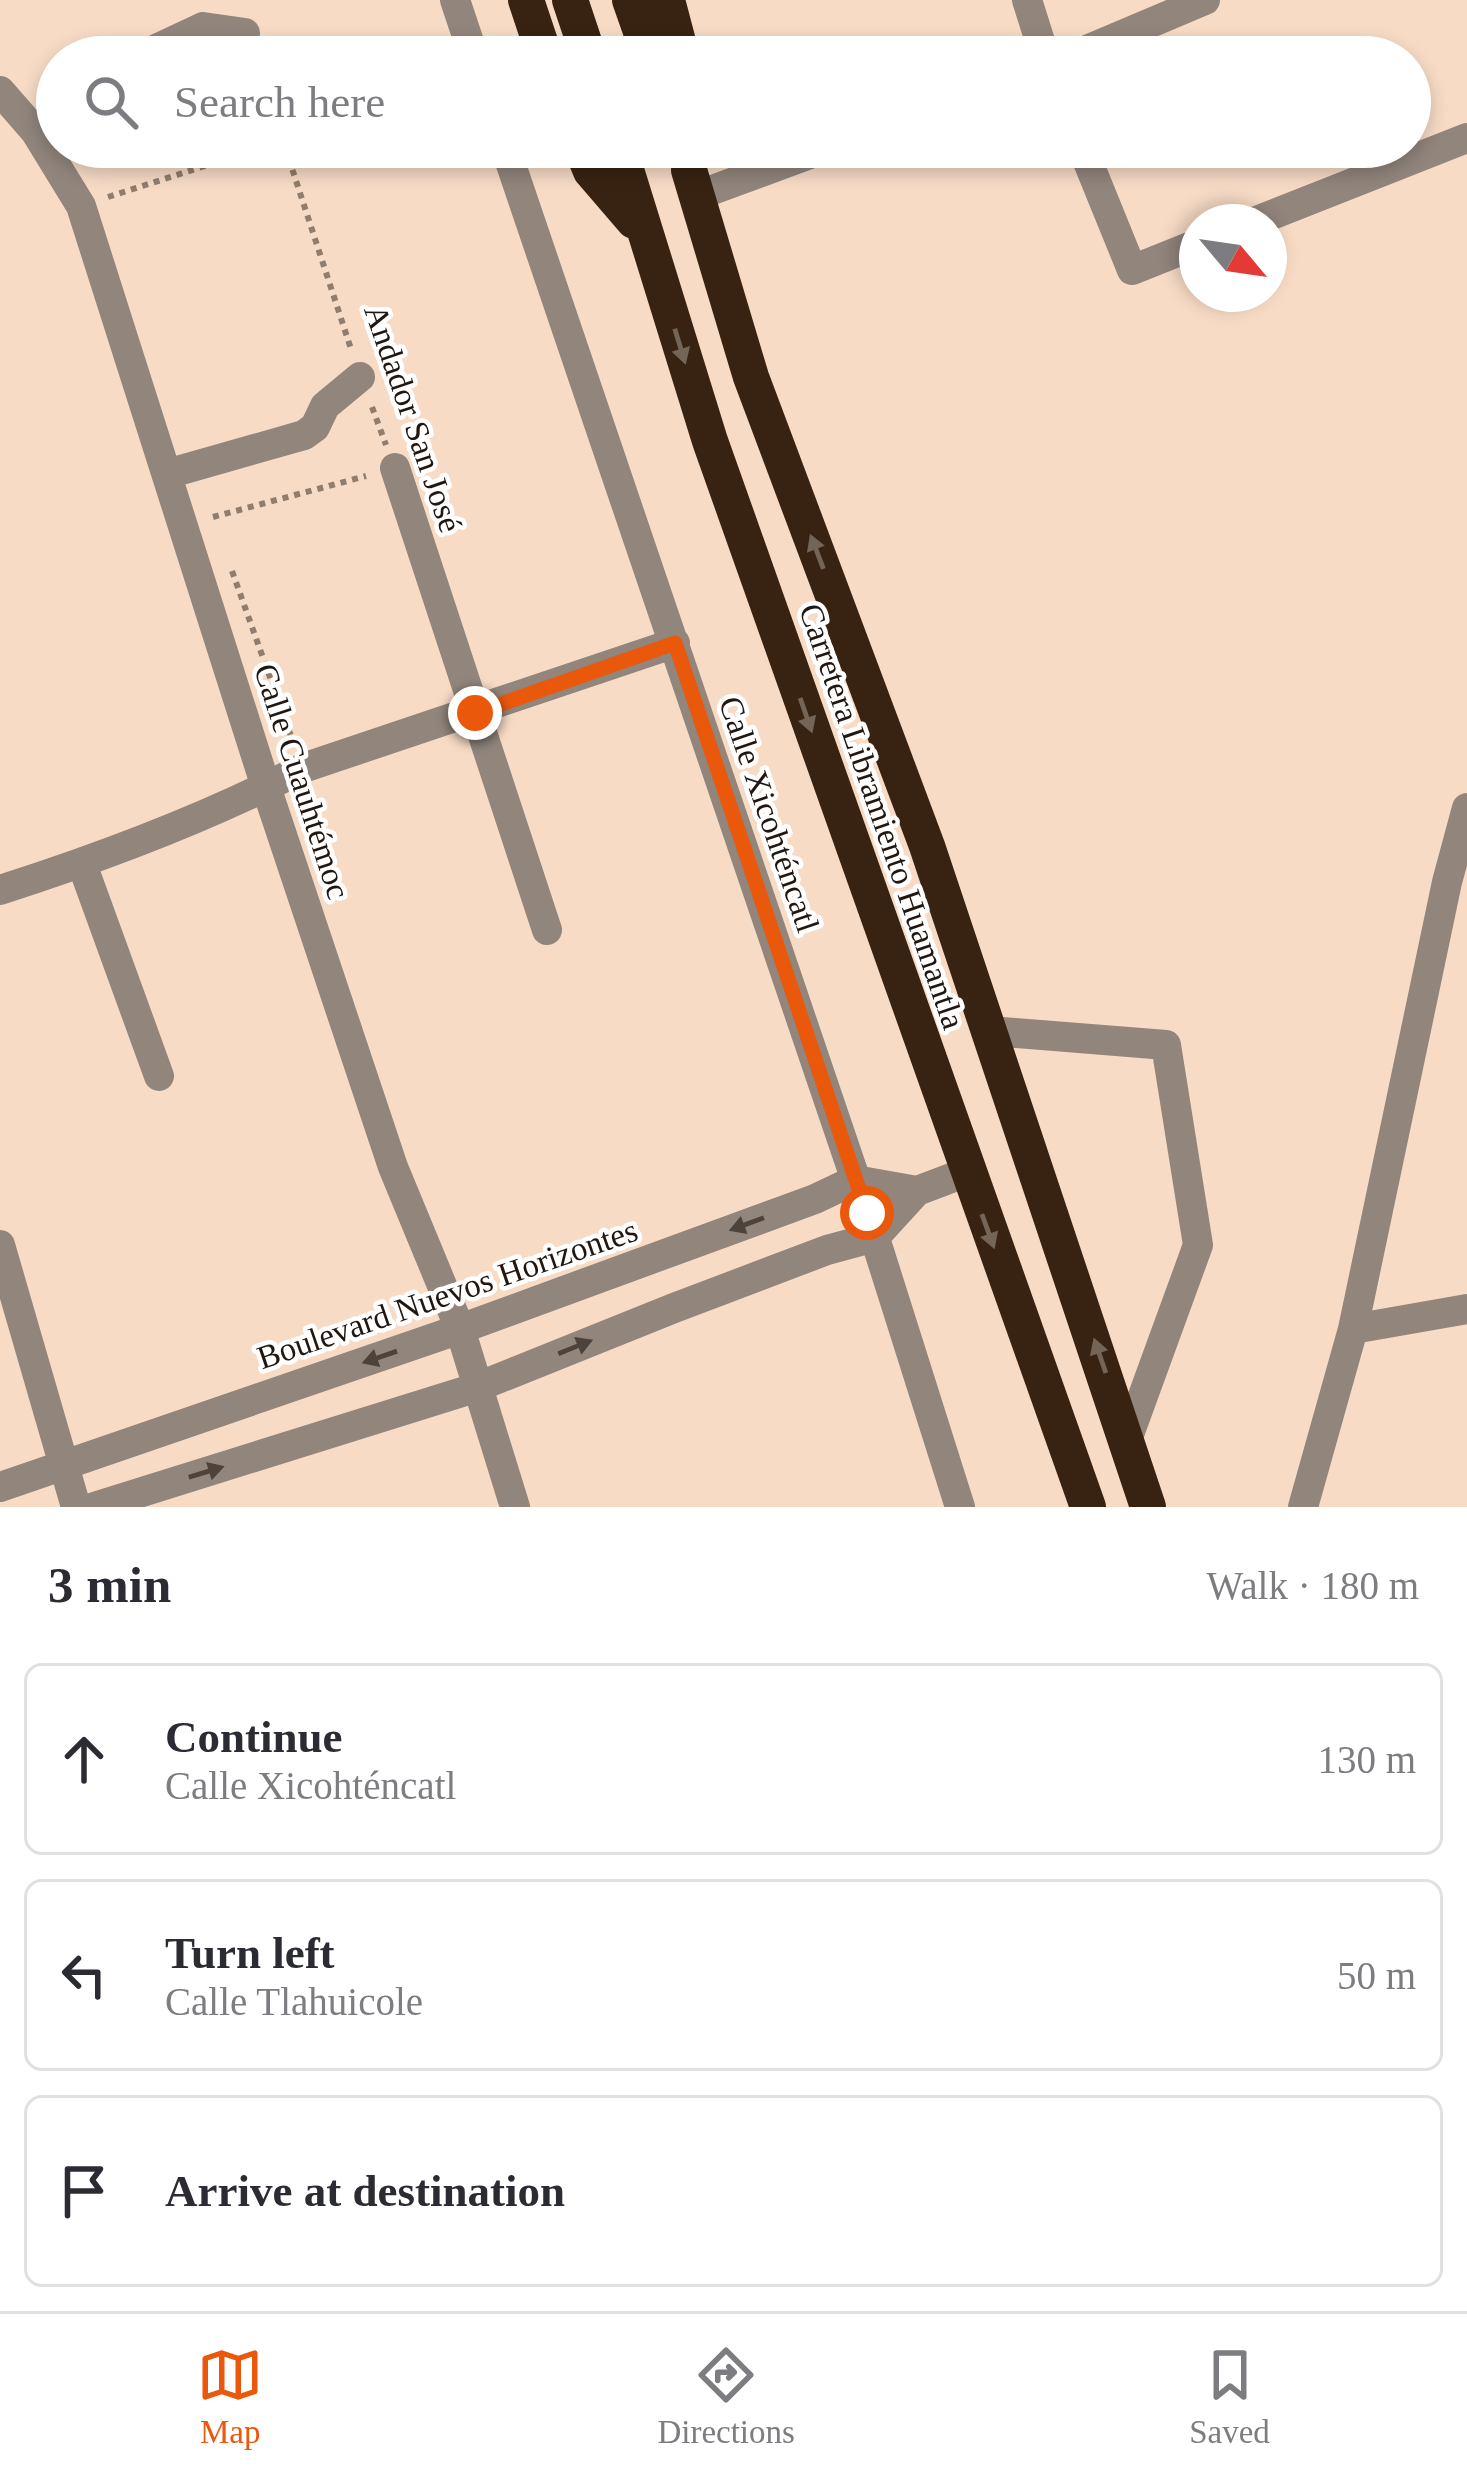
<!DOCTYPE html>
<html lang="en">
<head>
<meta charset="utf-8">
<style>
  :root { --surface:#fff; --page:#f7f7f7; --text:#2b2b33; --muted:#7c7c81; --line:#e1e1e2; --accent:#ea580c }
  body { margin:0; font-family:Georgia,serif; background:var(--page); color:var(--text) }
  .compass { position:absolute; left:1179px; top:204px; width:108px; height:108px; border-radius:50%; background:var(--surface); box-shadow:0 6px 18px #0003; rotate:119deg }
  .stop { position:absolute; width:36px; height:36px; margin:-27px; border:9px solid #ea580c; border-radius:50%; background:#fff }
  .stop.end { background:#ea580c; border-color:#fff; box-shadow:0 3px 12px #0008 }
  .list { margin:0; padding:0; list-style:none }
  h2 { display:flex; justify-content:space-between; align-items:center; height:156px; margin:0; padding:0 48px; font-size:51px }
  h2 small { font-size:39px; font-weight:400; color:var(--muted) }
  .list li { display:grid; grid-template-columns:78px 1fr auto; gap:36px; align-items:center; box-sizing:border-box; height:192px; margin:0 24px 24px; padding:0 24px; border:3px solid var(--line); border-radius:18px }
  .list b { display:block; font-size:45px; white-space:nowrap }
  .list p { margin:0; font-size:39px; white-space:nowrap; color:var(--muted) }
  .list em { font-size:39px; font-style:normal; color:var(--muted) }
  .icon { flex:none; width:66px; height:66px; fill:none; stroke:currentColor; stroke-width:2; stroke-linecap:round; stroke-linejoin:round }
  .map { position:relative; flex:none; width:1467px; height:1507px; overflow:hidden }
  .search { position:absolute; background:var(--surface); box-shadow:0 6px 18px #0003; left:36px; right:36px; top:36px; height:132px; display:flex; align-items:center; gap:30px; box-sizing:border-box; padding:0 42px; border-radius:66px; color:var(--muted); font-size:45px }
  .sheet { height:804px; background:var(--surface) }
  nav { display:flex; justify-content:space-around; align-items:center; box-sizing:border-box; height:168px; border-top:3px solid var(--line); background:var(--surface); font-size:33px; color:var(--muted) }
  nav a { display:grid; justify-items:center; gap:6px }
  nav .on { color:var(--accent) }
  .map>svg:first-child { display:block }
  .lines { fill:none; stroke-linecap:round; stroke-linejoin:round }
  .path { stroke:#907d6e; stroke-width:6; stroke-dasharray:6 6; stroke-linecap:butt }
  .minor { stroke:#91857c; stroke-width:30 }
  .highway { stroke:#382312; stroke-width:36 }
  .oneway { fill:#746559 }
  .oneway2 { fill:#4e433b }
  .route { stroke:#ea580c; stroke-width:15 }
  .labels { text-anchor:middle; stroke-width:9; stroke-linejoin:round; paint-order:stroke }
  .street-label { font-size:33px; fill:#211710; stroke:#fff }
</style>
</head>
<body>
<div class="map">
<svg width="1467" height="1507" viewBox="0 0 1467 1507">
  <rect width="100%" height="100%" fill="#f7dbc5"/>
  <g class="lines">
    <path class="path" d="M 285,147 L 351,349
      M 108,197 L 264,147
      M 372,407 L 386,445
      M 213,517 L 366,476
      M 232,571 L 292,739"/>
    <path class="minor" d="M 455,0 L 474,57
      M 1027,0 L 1045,57
      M 139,57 L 203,27 L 245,33
      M 1070,57 L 1205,0
      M 0,91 L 35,131 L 81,206 L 266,787 L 393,1167 L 460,1329 L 515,1507
      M 505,147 L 867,1213 L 960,1507
      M 1082,147 L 1132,270 L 1197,244
      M 696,196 L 829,147
      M 1254,222 L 1467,138
      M 395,468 L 547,930
      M 167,474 L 304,435 L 315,427 L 325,406 L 360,377
      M 82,864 L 159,1076
      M 0,890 C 103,857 207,818 303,768 L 675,643
      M 990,1031 L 1166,1045 L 1198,1245 L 1128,1437
      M 0,1245 L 76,1507
      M 1353,1329 L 1467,1309
      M 0,1487 L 460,1329 L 815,1199 L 855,1180 L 917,1191
      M 94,1507 L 475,1388 L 674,1308 L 827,1250 L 875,1237 L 917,1191 L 967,1172
      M 1303,1507 L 1353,1329 L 1447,882 L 1467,808"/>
    <path class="highway" d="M 526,0 L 545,57
      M 570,0 L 589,57
      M 630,0 L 650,57
      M 667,0 L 682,57
      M 581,147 L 591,171 L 634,221
      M 619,147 L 710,441 L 1088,1507
      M 692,147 L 689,170 L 751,377 L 927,846 L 1148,1507"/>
  </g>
  <defs><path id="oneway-solid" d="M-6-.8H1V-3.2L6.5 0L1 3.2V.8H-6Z" transform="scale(3)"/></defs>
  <g class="oneway">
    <use href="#oneway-solid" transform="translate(680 346) rotate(73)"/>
    <use href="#oneway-solid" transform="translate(817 552) rotate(-111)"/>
    <use href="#oneway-solid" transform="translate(806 715) rotate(71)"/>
    <use href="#oneway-solid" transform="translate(988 1231) rotate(70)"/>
    <use href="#oneway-solid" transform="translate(1100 1356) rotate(-109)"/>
  </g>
  <g class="oneway2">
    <use href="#oneway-solid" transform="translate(747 1224) rotate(160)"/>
    <use href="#oneway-solid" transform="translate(575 1347) rotate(-22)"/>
    <use href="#oneway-solid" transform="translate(380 1357) rotate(161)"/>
    <use href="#oneway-solid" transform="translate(206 1472) rotate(-17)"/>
  </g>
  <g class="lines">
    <path class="route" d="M 475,713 L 675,643 L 867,1213"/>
  </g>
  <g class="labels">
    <g class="street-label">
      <text transform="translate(414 418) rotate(71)" y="12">Andador San José</text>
      <text transform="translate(303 781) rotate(72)" y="12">Calle Cuauhtémoc</text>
      <text transform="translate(770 814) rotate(71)" y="12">Calle Xicohténcatl</text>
      <text transform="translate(883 816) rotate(71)" y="12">Carretera Libramiento Huamantla</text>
      <text transform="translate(447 1293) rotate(-19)" y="12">Boulevard Nuevos Horizontes</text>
    </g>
  </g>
</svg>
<svg class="compass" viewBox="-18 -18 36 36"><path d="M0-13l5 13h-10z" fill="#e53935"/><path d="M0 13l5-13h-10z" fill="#7c7c81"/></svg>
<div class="stop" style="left:867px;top:1213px"></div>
<div class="stop end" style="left:475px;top:713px"></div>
<div class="search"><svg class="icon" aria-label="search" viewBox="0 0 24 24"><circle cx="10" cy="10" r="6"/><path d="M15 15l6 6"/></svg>Search here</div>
</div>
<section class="sheet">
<h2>3 min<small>Walk · 180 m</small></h2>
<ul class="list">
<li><svg class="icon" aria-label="ahead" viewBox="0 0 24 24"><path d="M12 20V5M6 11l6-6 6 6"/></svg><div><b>Continue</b><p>Calle Xicohténcatl</p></div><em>130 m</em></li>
<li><svg class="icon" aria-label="left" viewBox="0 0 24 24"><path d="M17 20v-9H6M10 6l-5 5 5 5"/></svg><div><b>Turn left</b><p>Calle Tlahuicole</p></div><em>50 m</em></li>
<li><svg class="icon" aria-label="arrive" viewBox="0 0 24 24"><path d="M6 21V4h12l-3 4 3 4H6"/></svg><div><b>Arrive at destination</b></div></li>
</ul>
</section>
<nav>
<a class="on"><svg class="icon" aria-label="map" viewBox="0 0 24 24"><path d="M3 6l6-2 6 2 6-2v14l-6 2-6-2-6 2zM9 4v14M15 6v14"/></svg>Map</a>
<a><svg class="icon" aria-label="directions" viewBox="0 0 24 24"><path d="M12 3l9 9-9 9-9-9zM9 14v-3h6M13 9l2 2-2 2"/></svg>Directions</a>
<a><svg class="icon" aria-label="saved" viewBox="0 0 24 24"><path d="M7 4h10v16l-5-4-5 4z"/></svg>Saved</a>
</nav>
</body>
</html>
